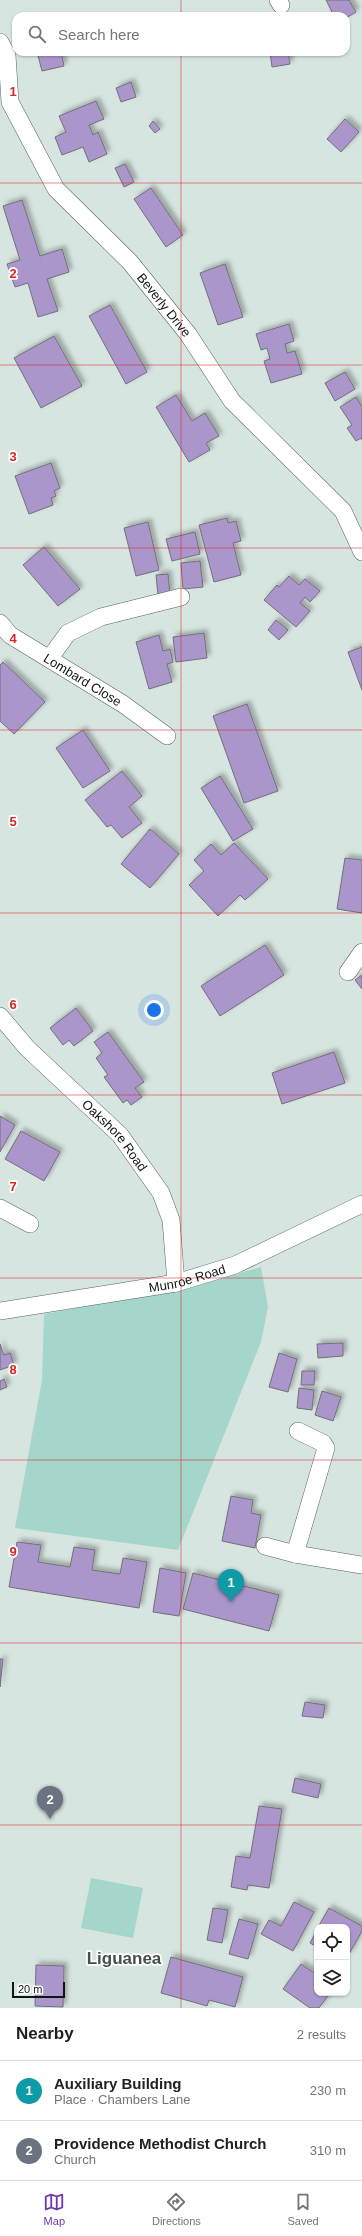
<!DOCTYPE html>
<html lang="en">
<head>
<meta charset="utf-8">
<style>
  :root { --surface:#fff; --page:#f6f6f6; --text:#202124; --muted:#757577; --line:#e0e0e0; --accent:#7038ae }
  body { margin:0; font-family:Helvetica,sans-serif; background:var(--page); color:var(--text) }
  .controls { position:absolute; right:12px; bottom:12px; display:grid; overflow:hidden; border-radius:8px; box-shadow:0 1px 3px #0004 }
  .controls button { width:36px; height:36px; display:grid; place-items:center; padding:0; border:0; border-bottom:1px solid var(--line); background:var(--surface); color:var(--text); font:20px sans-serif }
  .scale { position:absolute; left:12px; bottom:10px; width:53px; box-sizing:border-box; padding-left:4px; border:2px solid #101514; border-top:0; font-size:11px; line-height:14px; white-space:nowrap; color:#101514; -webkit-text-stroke:3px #fff; paint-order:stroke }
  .you { position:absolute; left:154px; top:1010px; width:14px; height:14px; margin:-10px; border:3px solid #fff; border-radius:50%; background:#1a73e8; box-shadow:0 0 0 6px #1a73e833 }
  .badge { display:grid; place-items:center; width:26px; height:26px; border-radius:50%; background:var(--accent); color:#fff; font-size:13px; font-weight:700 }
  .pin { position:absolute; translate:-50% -33px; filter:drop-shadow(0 1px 2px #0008) }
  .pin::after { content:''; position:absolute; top:21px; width:14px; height:12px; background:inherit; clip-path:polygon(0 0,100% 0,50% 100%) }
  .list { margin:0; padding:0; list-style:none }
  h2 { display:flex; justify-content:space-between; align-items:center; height:52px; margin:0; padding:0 16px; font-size:17px }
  h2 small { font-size:13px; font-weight:400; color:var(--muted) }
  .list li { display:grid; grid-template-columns:26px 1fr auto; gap:12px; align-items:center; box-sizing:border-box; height:60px; padding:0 16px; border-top:1px solid var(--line) }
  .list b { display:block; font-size:15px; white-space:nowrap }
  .list p { margin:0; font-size:13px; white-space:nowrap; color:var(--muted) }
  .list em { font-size:13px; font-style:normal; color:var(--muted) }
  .icon { flex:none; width:22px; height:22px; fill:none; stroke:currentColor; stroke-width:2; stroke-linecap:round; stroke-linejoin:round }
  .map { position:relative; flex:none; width:362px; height:2008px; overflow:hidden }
  .search { position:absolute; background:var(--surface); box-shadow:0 1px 3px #0004; left:12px; right:12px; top:12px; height:44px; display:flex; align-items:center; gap:10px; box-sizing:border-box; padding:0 14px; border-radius:12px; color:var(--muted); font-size:15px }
  .sheet { height:172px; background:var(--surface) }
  nav { display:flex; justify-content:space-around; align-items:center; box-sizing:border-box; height:56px; border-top:1px solid var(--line); background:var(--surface); font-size:11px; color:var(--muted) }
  nav a { display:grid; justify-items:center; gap:2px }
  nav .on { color:var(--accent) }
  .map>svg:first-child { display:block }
  .green { fill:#a4d6cb }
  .building { fill:#aa96cb; stroke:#736f79; filter:url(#shadow) }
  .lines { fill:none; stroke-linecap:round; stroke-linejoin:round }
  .minor-casing { stroke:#576360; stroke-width:18 }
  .minor { stroke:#fff; stroke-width:17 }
  .grid { fill:none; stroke:#d62828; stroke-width:1; stroke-opacity:0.55 }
  .labels { text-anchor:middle; stroke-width:3.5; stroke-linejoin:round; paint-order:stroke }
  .street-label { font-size:13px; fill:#101514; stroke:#fff }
  .district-label { font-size:17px; font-weight:bold; fill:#444f4c; stroke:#fff }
  .grid-label { font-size:13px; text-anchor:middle; font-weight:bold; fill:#d62828; stroke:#fff; stroke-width:3.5; stroke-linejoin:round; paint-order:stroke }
</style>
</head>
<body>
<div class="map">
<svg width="362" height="2008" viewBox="0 0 362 2008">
  <defs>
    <filter id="shadow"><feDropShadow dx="3.5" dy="-3.5" stdDeviation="2" flood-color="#0004"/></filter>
  </defs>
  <rect width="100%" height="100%" fill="#d7e5e1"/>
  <path class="green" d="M 261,1267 L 268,1307 L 261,1342 L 178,1550 L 15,1528 L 42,1380 L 44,1314 L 187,1288 Z
    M 91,1878 L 143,1888 L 133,1938 L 81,1928 Z"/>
  <path class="building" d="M 326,0 L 349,0 L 356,12 L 346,18 L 346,16 L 329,16 L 328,14 L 332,12 Z
    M 37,52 L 61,52 L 64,66 L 42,71 Z
    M 270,52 L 288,52 L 290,64 L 272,67 Z
    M 131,82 L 136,97 L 121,102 L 116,88 Z
    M 96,101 L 104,119 L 89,125 L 93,135 L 98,132 L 107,154 L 89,162 L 83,147 L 62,155 L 55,137 L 66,132 L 59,116 Z
    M 345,119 L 359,132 L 341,152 L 327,139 Z
    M 153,121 L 160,129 L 155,133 L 149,126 Z
    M 125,164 L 134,182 L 124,187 L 115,168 Z
    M 151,188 L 183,235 L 166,247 L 134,199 Z
    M 22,200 L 40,256 L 62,249 L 69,272 L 47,279 L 58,311 L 38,317 L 28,283 L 15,287 L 7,264 L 20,260 L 3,206 Z
    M 225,264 L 243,317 L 218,325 L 200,273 Z
    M 110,305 L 147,372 L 126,384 L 89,316 Z
    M 289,324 L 294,341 L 285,344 L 287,353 L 295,351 L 302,374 L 271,383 L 264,361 L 270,359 L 267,348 L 261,350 L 256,334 Z
    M 54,336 L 82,386 L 41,408 L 14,358 Z
    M 345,372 L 355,389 L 335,401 L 325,383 Z
    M 176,395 L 192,421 L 205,413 L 219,436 L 206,443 L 210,450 L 189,462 L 156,407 Z
    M 356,397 L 362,407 L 362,440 L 361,438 L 356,441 L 347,428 L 352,425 L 340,407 Z
    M 51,463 L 60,488 L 54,491 L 56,496 L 51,498 L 53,505 L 29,514 L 15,476 Z
    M 227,518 L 228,523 L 236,521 L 241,541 L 233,543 L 241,575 L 214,582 L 199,525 Z
    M 148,522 L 159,570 L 136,576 L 124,528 Z
    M 195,532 L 200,554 L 172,561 L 166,539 Z
    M 44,547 L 80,589 L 58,606 L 23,565 Z
    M 200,561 L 203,587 L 183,589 L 181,563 Z
    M 168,574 L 170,594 L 158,595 L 156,575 Z
    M 289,576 L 299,585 L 305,579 L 320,591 L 310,602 L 305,597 L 300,603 L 310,611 L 296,627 L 264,600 L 277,585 L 279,587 Z
    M 276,620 L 288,630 L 279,640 L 268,630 Z
    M 204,633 L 207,658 L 176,662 L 173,637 Z
    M 159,635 L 163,651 L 170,649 L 173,662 L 167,664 L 172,682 L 149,689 L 136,642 Z
    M 362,647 L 362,690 L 348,652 Z
    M 3,662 L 45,702 L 14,734 L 0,721 L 0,665 Z
    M 247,704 L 278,791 L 244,803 L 213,716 Z
    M 83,730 L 110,771 L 83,788 L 56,748 Z
    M 122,771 L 142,796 L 129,807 L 142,823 L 122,838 L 111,825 L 107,827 L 85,800 Z
    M 220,776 L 253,829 L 233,841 L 201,788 Z
    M 150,829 L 179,854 L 150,888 L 121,864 Z
    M 234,843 L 268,879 L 245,900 L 240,895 L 218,916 L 189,885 L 204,871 L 194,860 L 211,844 L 221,855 Z
    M 345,858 L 362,860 L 362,913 L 337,909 Z
    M 265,945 L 284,975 L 220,1016 L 201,986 Z
    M 362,975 L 362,989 L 355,980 Z
    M 76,1008 L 93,1031 L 74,1046 L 69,1040 L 63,1045 L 50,1028 Z
    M 108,1032 L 144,1082 L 135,1088 L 142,1097 L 131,1105 L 127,1100 L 123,1103 L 104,1077 L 108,1075 L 96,1058 L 102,1053 L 94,1042 Z
    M 334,1052 L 345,1083 L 282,1104 L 272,1073 Z
    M 0,1116 L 15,1125 L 0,1152 Z
    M 21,1131 L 60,1152 L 44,1181 L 5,1159 Z
    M 343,1343 L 343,1356 L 318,1358 L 317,1344 Z
    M 0,1344 L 4,1355 L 10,1353 L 14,1365 L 0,1370 Z
    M 279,1353 L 297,1359 L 288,1392 L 269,1387 Z
    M 302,1371 L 315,1371 L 314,1385 L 301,1385 Z
    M 4,1379 L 7,1387 L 0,1390 L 0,1381 Z
    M 299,1388 L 314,1390 L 312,1410 L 297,1408 Z
    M 322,1391 L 341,1397 L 333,1421 L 315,1415 Z
    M 231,1496 L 253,1500 L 251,1513 L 261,1515 L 255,1548 L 222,1541 Z
    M 17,1542 L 41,1545 L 38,1562 L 70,1567 L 74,1547 L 95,1550 L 92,1570 L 120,1574 L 123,1558 L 147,1562 L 139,1608 L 9,1587 Z
    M 160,1568 L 186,1573 L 179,1616 L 153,1612 Z
    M 193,1573 L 279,1595 L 269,1631 L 183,1609 Z
    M 0,1659 L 3,1659 L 0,1687 Z
    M 305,1702 L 325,1705 L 323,1718 L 302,1716 Z
    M 295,1778 L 321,1784 L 318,1798 L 292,1792 Z
    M 259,1806 L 282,1809 L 269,1888 L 248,1885 L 247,1890 L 231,1887 L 236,1856 L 250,1858 Z
    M 294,1902 L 314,1912 L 293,1951 L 261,1934 L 269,1920 L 281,1926 Z
    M 213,1908 L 228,1910 L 222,1943 L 207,1940 Z
    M 329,1908 L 362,1926 L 362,1931 L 348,1956 L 347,1927 L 318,1927 Z
    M 239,1919 L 258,1924 L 248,1959 L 229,1954 Z
    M 317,1930 L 317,1947 L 310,1943 Z
    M 171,1957 L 243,1977 L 235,2007 L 209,2000 L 207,2006 L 161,1993 Z
    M 301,1964 L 317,1975 L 317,1993 L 330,1993 L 319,2008 L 310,2008 L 283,1989 Z
    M 36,1965 L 64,1966 L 63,2007 L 35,2006 Z"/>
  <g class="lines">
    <g class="minor-casing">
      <g id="minor">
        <path d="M 278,0 L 281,5"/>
        <path id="s1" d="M 0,42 L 7,55 L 10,102 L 56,189 L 130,262 L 188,334 L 232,401 L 343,511 L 362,552"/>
        <path id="s2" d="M 0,623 L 10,635 L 123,704 L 167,736"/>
        <path d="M 49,659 L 68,633 L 101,617 L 181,597"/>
        <path d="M 348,972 L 362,952"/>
        <path id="s3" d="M 0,1016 L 27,1048 L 120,1135 L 161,1193 L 171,1220 L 176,1283"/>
        <path d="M 0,1208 L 30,1224"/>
        <path id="s4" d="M 0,1311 L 176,1283 L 235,1265 L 362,1204"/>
        <path d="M 265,1546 L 295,1554 L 362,1565"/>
        <path d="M 295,1554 L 326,1448 L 323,1443 L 298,1431"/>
      </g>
    </g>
    <use href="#minor" class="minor"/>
  </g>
  <path class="grid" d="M 181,0 L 181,16M 181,52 L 181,2008M 0,183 L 362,183M 0,365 L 362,365M 0,548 L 362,548M 0,730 L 362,730M 0,913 L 362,913M 0,1095 L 362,1095M 0,1278 L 362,1278M 0,1460 L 362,1460M 0,1643 L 362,1643M 0,1825 L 362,1825"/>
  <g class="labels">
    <g class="street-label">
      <text dy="5" stroke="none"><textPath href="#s1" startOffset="319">Beverly Drive</textPath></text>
      <text dy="5" stroke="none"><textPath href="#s2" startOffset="101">Lombard Close</textPath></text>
      <text dy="5" stroke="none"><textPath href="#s3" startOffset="166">Oakshore Road</textPath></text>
      <text dy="5" stroke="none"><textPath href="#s4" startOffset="190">Munroe Road</textPath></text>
    </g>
    <g class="district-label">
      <text x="124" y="1964">Liguanea</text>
    </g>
  </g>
  <g class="grid-label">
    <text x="13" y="96">1</text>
    <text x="13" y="278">2</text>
    <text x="13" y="461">3</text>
    <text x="13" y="643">4</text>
    <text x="13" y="826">5</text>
    <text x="13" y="1009">6</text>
    <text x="13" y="1191">7</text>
    <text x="13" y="1374">8</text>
    <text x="13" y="1556">9</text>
  </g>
</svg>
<div class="controls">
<button><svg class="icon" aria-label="locate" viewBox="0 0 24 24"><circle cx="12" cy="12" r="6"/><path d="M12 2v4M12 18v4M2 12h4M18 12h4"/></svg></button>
<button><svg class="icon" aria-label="layers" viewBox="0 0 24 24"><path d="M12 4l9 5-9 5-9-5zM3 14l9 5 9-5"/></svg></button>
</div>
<div class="scale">20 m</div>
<div class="you"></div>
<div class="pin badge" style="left:231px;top:1602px;background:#0f9aa8">1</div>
<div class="pin badge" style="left:50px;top:1819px;background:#6b7280">2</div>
<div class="search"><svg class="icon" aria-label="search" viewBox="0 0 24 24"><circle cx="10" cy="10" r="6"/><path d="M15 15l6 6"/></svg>Search here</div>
</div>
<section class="sheet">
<h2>Nearby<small>2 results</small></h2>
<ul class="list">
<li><span class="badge" style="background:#0f9aa8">1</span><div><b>Auxiliary Building</b><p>Place · Chambers Lane</p></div><em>230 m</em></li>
<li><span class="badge" style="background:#6b7280">2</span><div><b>Providence Methodist Church</b><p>Church</p></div><em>310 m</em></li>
</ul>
</section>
<nav>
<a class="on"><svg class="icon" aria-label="map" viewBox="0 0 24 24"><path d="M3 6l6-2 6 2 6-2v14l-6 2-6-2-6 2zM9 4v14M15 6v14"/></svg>Map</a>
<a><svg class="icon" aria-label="directions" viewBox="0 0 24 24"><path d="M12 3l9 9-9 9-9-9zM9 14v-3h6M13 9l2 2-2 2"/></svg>Directions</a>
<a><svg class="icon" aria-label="saved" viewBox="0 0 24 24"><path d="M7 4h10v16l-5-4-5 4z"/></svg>Saved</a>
</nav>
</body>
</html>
